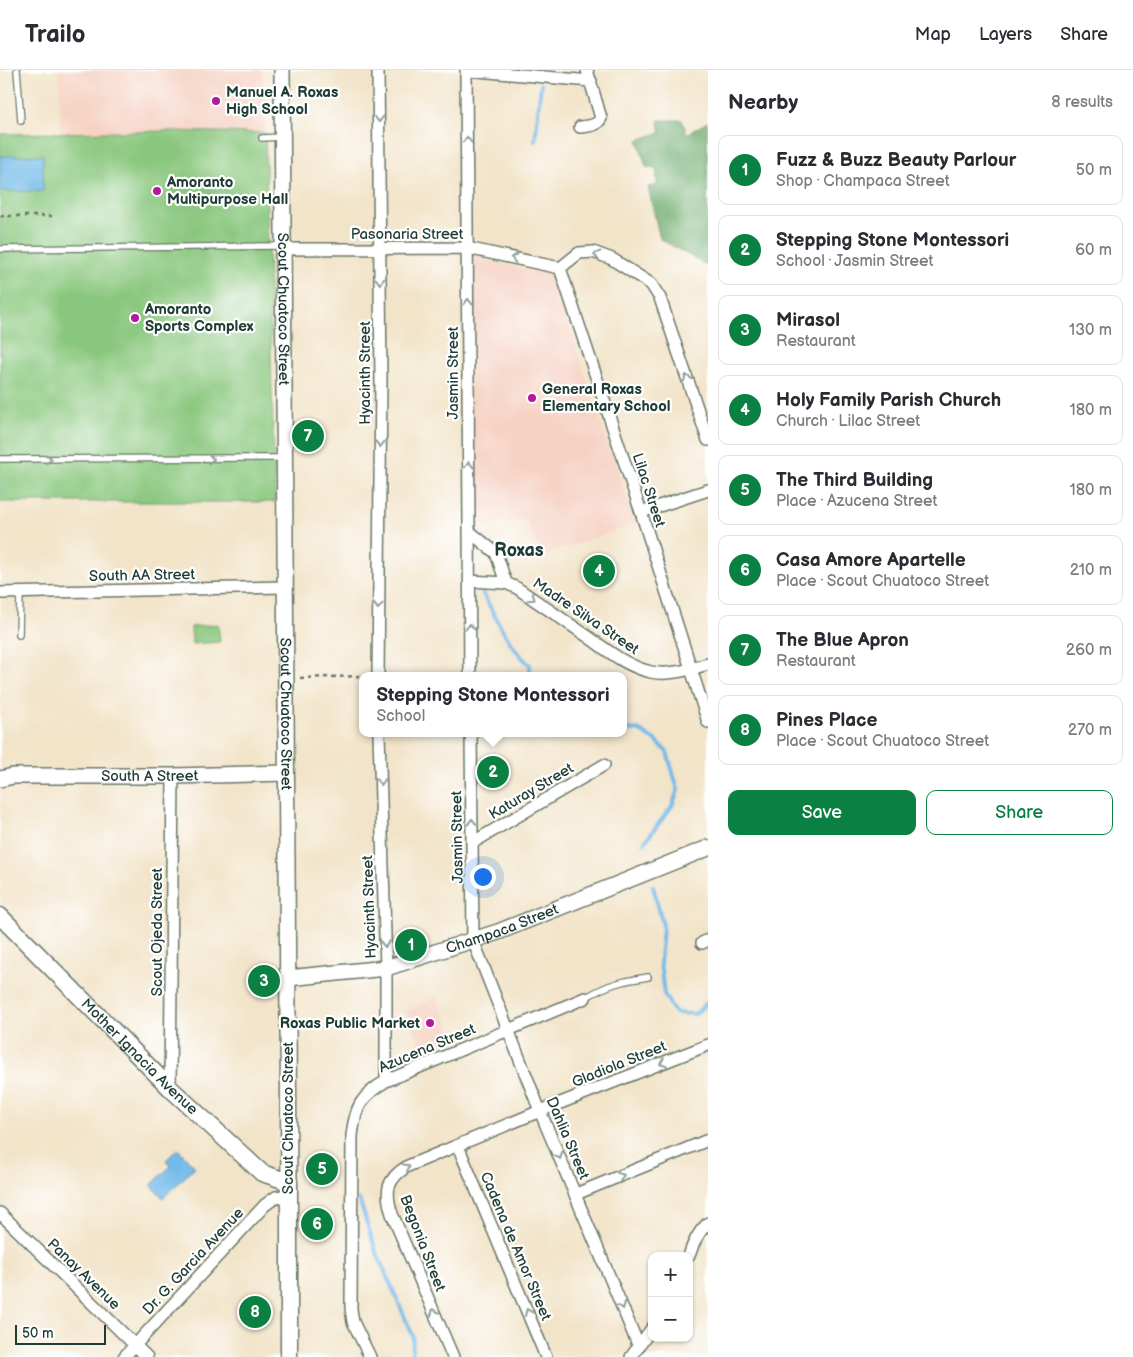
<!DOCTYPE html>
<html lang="en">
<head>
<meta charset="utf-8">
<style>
  :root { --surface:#fff; --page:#f2f2f3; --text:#2b2b33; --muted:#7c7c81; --line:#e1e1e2; --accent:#0b8043 }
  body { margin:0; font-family:"Balsamiq Sans",sans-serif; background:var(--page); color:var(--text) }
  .controls { position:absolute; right:15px; bottom:15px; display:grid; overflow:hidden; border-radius:10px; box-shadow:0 1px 4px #0004 }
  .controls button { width:45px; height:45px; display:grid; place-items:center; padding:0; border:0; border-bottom:1px solid var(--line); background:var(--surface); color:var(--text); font:25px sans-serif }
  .scale { position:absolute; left:15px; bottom:12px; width:91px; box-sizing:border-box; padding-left:5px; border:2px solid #1f3d34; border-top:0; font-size:14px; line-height:18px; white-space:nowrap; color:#1f3d34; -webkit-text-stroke:4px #fff; paint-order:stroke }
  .you { position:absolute; left:482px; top:806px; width:18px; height:18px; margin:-12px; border:4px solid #fff; border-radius:50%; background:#1a73e8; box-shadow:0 0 0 8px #1a73e833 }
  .badge { display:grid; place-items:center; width:32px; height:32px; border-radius:50%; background:var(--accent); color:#fff; font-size:16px; font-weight:700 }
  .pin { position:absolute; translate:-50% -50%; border:2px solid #fff; box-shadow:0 1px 5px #0006 }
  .popup { position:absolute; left:359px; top:602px; width:268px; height:65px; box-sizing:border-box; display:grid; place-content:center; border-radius:10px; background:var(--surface); filter:drop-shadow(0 1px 4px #0005); font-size:16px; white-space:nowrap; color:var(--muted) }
  .popup b { font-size:19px; color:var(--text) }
  .popup::after { content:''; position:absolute; left:50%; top:100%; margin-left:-10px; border:10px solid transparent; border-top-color:var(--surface) }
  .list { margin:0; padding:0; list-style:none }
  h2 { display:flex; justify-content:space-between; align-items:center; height:65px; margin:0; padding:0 20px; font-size:21px }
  h2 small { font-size:16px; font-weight:400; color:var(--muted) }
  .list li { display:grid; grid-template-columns:32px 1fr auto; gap:15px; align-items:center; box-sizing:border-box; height:70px; margin:0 10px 10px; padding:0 10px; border:1px solid var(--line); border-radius:10px }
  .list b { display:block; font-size:19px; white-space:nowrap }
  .list p { margin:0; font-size:16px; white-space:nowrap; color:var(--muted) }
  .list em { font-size:16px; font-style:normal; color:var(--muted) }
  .actions { display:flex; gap:10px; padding:15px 20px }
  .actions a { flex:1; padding:11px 0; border:1px solid var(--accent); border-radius:10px; text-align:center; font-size:18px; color:var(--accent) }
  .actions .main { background:var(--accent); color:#fff }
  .map { position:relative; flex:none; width:708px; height:1287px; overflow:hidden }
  header { display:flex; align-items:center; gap:30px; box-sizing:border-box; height:70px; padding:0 25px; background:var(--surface); border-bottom:1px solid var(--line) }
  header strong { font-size:24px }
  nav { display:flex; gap:28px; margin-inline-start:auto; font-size:18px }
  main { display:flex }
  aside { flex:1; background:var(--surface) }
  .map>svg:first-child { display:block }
  .built { fill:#f6d2c3 }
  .green { fill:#8ac77e; stroke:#548259 }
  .forest { fill:#6fac6d; stroke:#477450 }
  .water { fill:#71bae9; stroke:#487c8e }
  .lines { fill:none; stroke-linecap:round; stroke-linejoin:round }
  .stream { stroke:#71bae9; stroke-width:4 }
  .service-casing { stroke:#697768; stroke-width:8 }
  .minor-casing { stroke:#697768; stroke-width:14 }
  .tertiary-casing { stroke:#697768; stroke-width:18 }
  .secondary-casing { stroke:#697768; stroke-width:19 }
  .path { stroke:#697768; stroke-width:2.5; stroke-dasharray:4 4; stroke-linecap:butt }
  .service { stroke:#fff; stroke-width:5.5 }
  .minor { stroke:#fff; stroke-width:11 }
  .tertiary { stroke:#fff; stroke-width:15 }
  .secondary { stroke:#fff; stroke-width:16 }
  .oneway { stroke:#8f9e9a }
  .poi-dot { fill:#b5179e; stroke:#fff; stroke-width:2 }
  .labels { text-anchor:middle; stroke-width:4.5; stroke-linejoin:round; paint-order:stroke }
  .poi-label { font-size:15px; font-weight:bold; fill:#1f3d34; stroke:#fff; text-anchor:start }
  .street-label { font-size:15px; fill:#1f3d34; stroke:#fff }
  .quarter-label { font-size:18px; font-weight:bold; fill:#1f3d34; stroke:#fff }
</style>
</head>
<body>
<header>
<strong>Trailo</strong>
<nav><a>Map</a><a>Layers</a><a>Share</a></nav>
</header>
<main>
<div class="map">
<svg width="708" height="1287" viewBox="0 0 708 1287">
  <rect width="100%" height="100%" fill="#fff"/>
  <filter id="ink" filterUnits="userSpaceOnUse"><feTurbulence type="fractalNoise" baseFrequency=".02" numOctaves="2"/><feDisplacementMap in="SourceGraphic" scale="10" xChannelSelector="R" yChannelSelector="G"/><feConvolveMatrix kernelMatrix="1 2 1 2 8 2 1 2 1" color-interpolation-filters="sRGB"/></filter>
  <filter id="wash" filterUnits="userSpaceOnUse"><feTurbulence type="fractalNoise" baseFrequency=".0096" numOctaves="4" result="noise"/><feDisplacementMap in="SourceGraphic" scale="20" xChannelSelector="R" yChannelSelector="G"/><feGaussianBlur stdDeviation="1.12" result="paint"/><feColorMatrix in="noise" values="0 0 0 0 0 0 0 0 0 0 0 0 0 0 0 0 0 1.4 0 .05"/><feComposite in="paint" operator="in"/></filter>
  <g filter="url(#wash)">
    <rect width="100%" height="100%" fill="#f2e4c9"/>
    <path class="built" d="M 59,0 L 263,0 L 265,63 L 168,61 L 60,63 Z
      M 470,186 L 551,205 L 636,454 L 542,486 L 526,450 L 472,456 Z
      M 481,686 L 511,687 L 511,697 L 496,708 L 482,709 Z
      M 437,927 L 455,968 L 423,981 L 406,941 Z"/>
    <path class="green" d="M 168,61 L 265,63 L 275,432 L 0,432 L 0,64 Z
      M 218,554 L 220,572 L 192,574 L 191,557 Z"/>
    <path class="forest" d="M 658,50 L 682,50 L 687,64 L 707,52 L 708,196 L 660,169 L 648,117 L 657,115 L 656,98 L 646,97 L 638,70 L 661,62 Z"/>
    <path class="water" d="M 43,85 L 43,121 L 0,121 L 0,86 Z
      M 178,1079 L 195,1097 L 163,1128 L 151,1115 L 171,1096 L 166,1090 Z"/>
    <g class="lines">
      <path class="stream" d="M 535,71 L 541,14
        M 482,522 C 496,547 508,576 530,595 L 530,606
        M 623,659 L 638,660 L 655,670 L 667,682 L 678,720 L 672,736 L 644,773
        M 653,816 L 663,856 L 660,892 L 664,924 L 675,943 L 695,944 L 708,932
        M 359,1129 L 376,1181 L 413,1266 L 412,1287"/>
    </g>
  </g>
  <g filter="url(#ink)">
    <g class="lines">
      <g class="service-casing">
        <path id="service" d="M 17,0 L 21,51
          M 262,68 L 282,67
          M 0,179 L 283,176
          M 0,389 L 283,388
          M 19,565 L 20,523
          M 585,928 C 608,914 622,911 648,907"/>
      </g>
      <g class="minor-casing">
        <path id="minor" d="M 466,0 L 470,606
          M 466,0 L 591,11
          M 580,57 C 589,56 597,56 601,48 L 587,0
          M 283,179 L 467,178 L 560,198
          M 560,198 L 641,442 L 708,652
          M 560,198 L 579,183 L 593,182 L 612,189 L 651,214 L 660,228 L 708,370
          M 641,442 L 708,420
          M 470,462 L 496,483 L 506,513
          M 470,511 L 506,513 L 517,518 C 540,534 564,550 587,566 C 607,580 627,597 651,602 C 669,606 691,599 708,594
          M 0,523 L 285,517
          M 378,606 L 381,311 L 378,0
          M 379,663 L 386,898 L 386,1011
          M 471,663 L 473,870 L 540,1041 L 639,1277
          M 472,773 L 604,695
          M 702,873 L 708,870
          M 170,1018 L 173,706
          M 458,1076 L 546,1287
          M 576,1124 L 708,1070
          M 0,1143 L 147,1287
          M 689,1186 C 693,1173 698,1162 708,1153
          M 124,1287 L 265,1135 L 276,1127 L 289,1125
          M 370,1287 L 353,1252 L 351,1239 L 352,1066 C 355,1037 361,1026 386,1011 L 585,928
          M 453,1287 L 392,1144 C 385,1122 386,1109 408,1096 L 540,1041 L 708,975
          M 631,1287 L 652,1258"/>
      </g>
      <g class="tertiary-casing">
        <g id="tertiary">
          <path id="s1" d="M 282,0 L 289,1112"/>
          <path id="s2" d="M 0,709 L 13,706 L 173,706 L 286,703"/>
          <path id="s3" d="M 288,908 L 386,898 L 498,862 L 708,778"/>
        </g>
      </g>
      <g class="secondary-casing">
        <g id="secondary">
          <path id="s4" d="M 0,846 L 170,1018 L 262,1103 L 289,1112 L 289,1287"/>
        </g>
      </g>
      <path class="path" d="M 0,146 L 56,146
        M 389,605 L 458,604
        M 300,608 L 363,606"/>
      <use href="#service" class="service"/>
      <use href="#minor" class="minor"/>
      <use href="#tertiary" class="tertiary"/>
      <use href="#secondary" class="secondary"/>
    </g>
    <defs><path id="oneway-chevron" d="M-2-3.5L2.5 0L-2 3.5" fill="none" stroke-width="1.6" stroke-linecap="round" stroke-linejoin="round" transform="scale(1.25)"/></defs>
    <g class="oneway">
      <use href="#oneway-chevron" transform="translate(379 49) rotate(90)"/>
      <use href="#oneway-chevron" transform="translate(467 70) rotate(-90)"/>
      <use href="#oneway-chevron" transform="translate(597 185) rotate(-165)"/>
      <use href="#oneway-chevron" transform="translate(514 188) rotate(-168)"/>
      <use href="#oneway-chevron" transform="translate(380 211) rotate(90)"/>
      <use href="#oneway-chevron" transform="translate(468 232) rotate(-90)"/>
      <use href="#oneway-chevron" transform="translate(687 308) rotate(-109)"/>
      <use href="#oneway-chevron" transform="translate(380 374) rotate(91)"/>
      <use href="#oneway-chevron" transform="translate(49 389)"/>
      <use href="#oneway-chevron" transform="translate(211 389)"/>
      <use href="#oneway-chevron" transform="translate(469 395) rotate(-90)"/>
      <use href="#oneway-chevron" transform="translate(532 528) rotate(34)"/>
      <use href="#oneway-chevron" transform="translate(378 536) rotate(91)"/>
      <use href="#oneway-chevron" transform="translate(470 557) rotate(-90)"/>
      <use href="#oneway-chevron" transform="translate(381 712) rotate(88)"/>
      <use href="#oneway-chevron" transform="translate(472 752) rotate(-91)"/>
      <use href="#oneway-chevron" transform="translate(385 874) rotate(88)"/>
      <use href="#oneway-chevron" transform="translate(663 993) rotate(158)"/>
      <use href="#oneway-chevron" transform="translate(559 1086) rotate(67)"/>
      <use href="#oneway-chevron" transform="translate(407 1097) rotate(-28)"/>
      <use href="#oneway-chevron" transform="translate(621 1106) rotate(-22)"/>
      <use href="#oneway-chevron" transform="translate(622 1236) rotate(68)"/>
      <use href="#oneway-chevron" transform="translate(434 1242) rotate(-113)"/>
      <use href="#oneway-chevron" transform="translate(528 1242) rotate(-113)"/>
    </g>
  </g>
  <g class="poi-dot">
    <circle cx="216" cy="31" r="5"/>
    <circle cx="157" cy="121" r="5"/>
    <circle cx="135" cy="248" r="5"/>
    <circle cx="532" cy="328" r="5"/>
    <circle cx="430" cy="953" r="5"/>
  </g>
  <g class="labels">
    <g class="poi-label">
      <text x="226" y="27">Manuel A. Roxas<tspan x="226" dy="17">High School</tspan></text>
      <text x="167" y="117">Amoranto<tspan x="167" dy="17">Multipurpose Hall</tspan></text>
      <text x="145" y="244">Amoranto<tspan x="145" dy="17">Sports Complex</tspan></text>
      <text x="542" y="324">General Roxas<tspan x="542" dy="17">Elementary School</tspan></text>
      <text x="420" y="958" text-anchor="end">Roxas Public Market</text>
    </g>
    <g class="street-label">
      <text x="407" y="169">Pasonaria Street</text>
      <text dy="5" stroke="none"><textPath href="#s1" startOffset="239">Scout Chuatoco Street</textPath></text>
      <text transform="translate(365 303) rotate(-90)" y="5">Hyacinth Street</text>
      <text transform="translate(453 303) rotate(-90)" y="5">Jasmin Street</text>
      <text transform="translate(649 420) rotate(72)" y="5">Lilac Street</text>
      <text transform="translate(142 505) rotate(-1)" y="5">South AA Street</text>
      <text transform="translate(586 546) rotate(34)" y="5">Madre Silva Street</text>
      <text dy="5" stroke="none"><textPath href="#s1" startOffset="644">Scout Chuatoco Street</textPath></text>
      <text dy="5" stroke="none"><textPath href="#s2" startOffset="150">South A Street</textPath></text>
      <text transform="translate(531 721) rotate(-31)" y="5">Katuray Street</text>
      <text transform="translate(457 767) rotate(-91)" y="5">Jasmin Street</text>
      <text transform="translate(369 837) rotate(-92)" y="5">Hyacinth Street</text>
      <text dy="5" stroke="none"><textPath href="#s3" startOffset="221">Champaca Street</textPath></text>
      <text transform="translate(157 862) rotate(-90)" y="5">Scout Ojeda Street</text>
      <text transform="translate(427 978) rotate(-23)" y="5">Azucena Street</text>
      <text dy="5" stroke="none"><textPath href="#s4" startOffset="198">Mother Ignacia Avenue</textPath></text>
      <text transform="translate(619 994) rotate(-22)" y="5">Gladiola Street</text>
      <text transform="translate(288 1048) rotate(-90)" y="5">Scout Chuatoco Street</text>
      <text transform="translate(568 1068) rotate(67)" y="5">Dahlia Street</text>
      <text transform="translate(423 1173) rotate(69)" y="5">Begonia Street</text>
      <text transform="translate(516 1176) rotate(67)" y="5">Cadena de Amor Street</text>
      <text transform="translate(193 1191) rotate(-47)" y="5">Dr. G. Garcia Avenue</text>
      <text transform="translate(84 1204) rotate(44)" y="5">Panay Avenue</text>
    </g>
    <g class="quarter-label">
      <text x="519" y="486">Roxas</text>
    </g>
  </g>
</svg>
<div class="controls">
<button>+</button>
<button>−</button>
</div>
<div class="scale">50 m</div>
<div class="you"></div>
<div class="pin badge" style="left:411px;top:875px">1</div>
<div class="pin badge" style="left:493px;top:702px">2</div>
<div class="popup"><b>Stepping Stone Montessori</b>School</div>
<div class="pin badge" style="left:264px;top:911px">3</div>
<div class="pin badge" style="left:599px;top:501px">4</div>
<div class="pin badge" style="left:322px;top:1099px">5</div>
<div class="pin badge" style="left:317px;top:1154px">6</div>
<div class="pin badge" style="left:308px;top:366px">7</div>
<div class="pin badge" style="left:255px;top:1242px">8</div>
</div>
<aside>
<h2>Nearby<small>8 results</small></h2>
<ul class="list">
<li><span class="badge">1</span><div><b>Fuzz &amp; Buzz Beauty Parlour</b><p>Shop · Champaca Street</p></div><em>50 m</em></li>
<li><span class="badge">2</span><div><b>Stepping Stone Montessori</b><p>School · Jasmin Street</p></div><em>60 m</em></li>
<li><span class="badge">3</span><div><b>Mirasol</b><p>Restaurant</p></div><em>130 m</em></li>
<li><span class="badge">4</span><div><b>Holy Family Parish Church</b><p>Church · Lilac Street</p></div><em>180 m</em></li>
<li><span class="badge">5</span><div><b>The Third Building</b><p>Place · Azucena Street</p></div><em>180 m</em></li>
<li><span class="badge">6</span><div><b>Casa Amore Apartelle</b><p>Place · Scout Chuatoco Street</p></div><em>210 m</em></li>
<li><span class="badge">7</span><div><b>The Blue Apron</b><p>Restaurant</p></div><em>260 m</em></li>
<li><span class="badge">8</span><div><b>Pines Place</b><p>Place · Scout Chuatoco Street</p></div><em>270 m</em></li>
</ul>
<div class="actions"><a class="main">Save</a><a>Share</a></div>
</aside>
</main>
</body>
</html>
